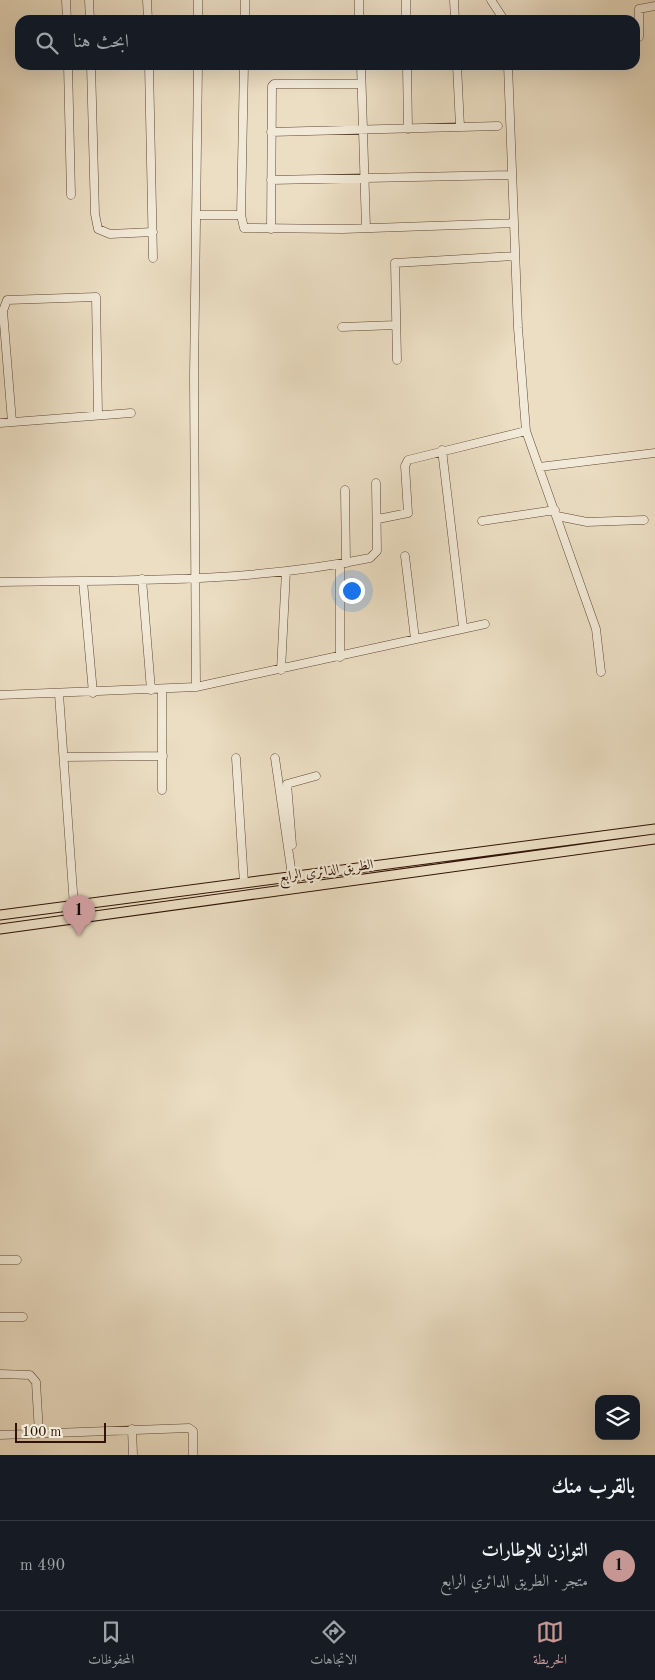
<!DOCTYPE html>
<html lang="ar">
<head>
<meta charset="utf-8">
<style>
  :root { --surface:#171b24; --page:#242831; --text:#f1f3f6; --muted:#9ea1a6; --line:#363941; --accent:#c59692 }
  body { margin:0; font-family:"Old Standard TT",Amiri,serif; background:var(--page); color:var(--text); direction:rtl }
  .controls { position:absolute; right:15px; bottom:15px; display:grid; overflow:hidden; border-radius:10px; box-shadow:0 5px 20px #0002 }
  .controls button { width:45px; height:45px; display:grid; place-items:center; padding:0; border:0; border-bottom:1px solid var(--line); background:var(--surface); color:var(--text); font:25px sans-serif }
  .scale { position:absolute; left:15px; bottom:12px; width:91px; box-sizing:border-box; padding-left:5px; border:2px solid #311205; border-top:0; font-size:14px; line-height:18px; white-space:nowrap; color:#311205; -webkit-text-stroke:4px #f2ead8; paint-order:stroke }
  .you { position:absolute; left:351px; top:590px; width:18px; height:18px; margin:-12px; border:4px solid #fff; border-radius:50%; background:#1a73e8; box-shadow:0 0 0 8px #1a73e833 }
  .badge { display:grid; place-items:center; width:32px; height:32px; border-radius:50%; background:var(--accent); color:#111; font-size:16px; font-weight:700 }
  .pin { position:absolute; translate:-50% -41px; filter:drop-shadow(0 1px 2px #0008) }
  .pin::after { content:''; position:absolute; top:26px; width:18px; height:15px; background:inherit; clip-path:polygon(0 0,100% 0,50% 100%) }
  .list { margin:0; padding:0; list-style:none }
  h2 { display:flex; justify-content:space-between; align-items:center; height:65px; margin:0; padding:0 20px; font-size:21px }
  h2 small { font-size:16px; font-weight:400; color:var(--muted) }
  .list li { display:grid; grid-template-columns:32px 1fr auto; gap:15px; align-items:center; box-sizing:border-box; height:90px; padding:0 20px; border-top:1px solid var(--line) }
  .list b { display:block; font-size:19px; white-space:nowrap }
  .list p { margin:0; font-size:16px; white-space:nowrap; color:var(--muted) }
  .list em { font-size:16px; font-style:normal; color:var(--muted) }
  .icon { flex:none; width:28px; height:28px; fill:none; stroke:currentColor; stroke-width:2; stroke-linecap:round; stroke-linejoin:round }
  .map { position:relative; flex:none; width:655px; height:1455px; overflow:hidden; direction:ltr }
  .search { position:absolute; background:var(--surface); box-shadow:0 5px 20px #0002; left:15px; right:15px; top:15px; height:55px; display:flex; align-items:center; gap:12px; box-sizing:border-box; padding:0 18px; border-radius:15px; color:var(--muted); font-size:19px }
  .sheet { height:155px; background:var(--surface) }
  nav { display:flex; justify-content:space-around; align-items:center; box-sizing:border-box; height:70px; border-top:1px solid var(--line); background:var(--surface); font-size:14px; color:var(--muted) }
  nav a { display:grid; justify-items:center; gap:2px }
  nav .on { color:var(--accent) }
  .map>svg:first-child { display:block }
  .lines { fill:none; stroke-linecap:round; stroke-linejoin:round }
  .minor-casing { stroke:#604534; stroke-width:9 }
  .major-casing { stroke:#311205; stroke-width:11 }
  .minor { stroke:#f2ead8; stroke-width:8 }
  .major { stroke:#ebdec3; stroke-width:9 }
  .labels { text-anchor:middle; stroke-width:4.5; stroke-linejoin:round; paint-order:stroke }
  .street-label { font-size:14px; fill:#311205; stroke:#f2ead8 }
</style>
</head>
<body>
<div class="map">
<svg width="655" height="1455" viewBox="0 0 655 1455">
  <rect width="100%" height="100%" fill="#ebdec3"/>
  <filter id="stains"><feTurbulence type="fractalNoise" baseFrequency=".004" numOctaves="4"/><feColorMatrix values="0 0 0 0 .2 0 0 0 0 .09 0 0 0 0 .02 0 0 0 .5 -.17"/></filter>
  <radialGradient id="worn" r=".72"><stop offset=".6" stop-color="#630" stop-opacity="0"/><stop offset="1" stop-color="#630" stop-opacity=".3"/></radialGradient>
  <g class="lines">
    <g class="minor-casing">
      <path id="minor" d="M 66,0 L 67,20
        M 89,0 L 90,20
        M 147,0 L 148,20
        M 359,0 L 359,20
        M 406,0 L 406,20
        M 454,0 L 455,20
        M 491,0 L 504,20
        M 198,20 L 198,0
        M 245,20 L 245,0
        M 639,37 L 639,9 L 655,6
        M 68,65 L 71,195
        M 91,65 L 95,214 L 98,229 L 110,234 L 153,232
        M 149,65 L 153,258
        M 244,65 L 241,215 L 244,228 L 343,229 L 514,223
        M 361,65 L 366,228
        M 407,65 L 408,129
        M 457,65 L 460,127
        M 508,65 L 518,328 L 526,431 L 596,629 L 601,672
        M 271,132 L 498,126
        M 271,180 L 512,175
        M 196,215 L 241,215
        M 271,229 L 272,86 L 274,84 L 361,84
        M 342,327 L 396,325
        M 397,360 L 395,263 L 515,256
        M 12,422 L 3,311 L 7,300 L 96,297 L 98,414
        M 0,423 L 131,413
        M 442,450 L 463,627
        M 539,467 L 655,453
        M 345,490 L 346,563
        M 557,516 L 587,522 L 644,520
        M 378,519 L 408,513 L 405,466 L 408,460 L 526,431
        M 482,521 L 555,510
        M 405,556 L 415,639
        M 340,564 L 340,657
        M 142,579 L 151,690
        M 83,581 L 93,693
        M 0,582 C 123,580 249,583 370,558 L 377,551 L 376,483
        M 281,670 L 286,571
        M 196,687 L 194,378 L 198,65
        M 59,694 L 74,906
        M 0,695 L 196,687 L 485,624
        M 64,757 L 163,756
        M 236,758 L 244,883
        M 275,758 L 294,889
        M 162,790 L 162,689
        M 292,845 L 287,784 L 316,776
        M 0,1260 L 17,1260
        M 0,1317 L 23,1317
        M 0,1374 L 30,1375 L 36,1382 L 39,1433
        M 132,1429 L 133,1455
        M 0,1435 L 189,1428 L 193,1431 L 193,1455"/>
    </g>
    <g class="major-casing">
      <path id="major" d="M 0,915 L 655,829
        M 0,929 L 655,839"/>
    </g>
    <use href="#minor" class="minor"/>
    <use href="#major" class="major"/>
  </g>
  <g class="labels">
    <g class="street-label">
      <text transform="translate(326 870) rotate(-8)" y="5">الطريق الدائري الرابع</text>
    </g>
  </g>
  <rect width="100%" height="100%" filter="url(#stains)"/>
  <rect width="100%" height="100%" fill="url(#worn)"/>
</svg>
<div class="controls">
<button><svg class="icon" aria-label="layers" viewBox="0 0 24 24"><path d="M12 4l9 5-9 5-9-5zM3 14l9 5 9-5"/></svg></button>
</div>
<div class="scale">100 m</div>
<div class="you"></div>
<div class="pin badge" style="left:79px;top:936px">1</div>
<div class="search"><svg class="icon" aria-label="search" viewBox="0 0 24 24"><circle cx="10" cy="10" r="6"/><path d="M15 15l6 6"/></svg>ابحث هنا</div>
</div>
<section class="sheet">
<h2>بالقرب منك<small></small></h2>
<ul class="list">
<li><span class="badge">1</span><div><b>التوازن للإطارات</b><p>متجر · الطريق الدائري الرابع</p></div><em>490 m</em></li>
</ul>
</section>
<nav>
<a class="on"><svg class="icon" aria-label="map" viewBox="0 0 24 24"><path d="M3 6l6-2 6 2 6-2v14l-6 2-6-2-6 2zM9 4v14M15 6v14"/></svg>الخريطة</a>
<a><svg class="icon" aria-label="directions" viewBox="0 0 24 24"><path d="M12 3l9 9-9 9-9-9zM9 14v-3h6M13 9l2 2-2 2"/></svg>الاتجاهات</a>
<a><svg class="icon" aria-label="saved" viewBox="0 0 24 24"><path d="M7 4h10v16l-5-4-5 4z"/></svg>المحفوظات</a>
</nav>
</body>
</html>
